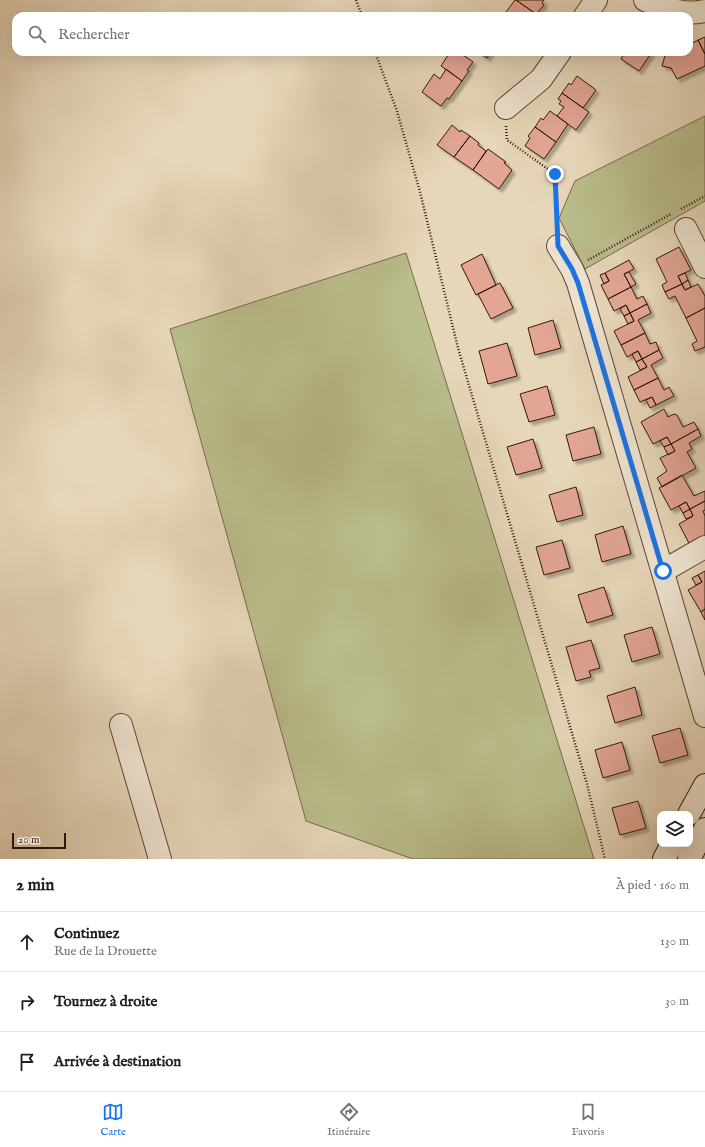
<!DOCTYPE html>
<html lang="fr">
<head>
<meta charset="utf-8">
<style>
  :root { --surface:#fff; --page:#f2f2f2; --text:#202124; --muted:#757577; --line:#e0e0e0; --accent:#1a73e8 }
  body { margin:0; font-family:"IM FELL English",serif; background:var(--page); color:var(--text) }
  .controls { position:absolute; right:12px; bottom:12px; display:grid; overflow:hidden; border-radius:8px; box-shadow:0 4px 16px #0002 }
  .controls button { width:36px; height:36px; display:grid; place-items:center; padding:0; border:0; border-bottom:1px solid var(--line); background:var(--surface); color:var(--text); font:20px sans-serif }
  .scale { position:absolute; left:12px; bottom:10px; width:54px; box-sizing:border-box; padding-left:4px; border:2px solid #33160b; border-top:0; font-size:11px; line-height:14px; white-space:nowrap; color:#33160b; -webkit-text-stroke:3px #efe5d2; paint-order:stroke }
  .stop { position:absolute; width:12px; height:12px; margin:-9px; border:3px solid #1a73e8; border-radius:50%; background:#fff }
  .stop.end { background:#1a73e8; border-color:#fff; box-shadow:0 1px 4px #0008 }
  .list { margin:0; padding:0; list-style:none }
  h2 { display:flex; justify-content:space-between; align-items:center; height:52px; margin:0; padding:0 16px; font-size:17px }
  h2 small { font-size:13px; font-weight:400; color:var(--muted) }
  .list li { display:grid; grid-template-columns:26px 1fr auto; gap:12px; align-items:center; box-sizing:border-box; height:60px; padding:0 16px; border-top:1px solid var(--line) }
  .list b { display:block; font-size:15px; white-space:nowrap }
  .list p { margin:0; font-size:13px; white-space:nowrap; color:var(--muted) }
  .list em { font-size:13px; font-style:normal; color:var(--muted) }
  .icon { flex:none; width:22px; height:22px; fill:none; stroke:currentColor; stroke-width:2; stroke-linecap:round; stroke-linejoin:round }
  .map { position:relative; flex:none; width:705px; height:859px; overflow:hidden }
  .search { position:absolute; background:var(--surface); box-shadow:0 4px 16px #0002; left:12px; right:12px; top:12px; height:44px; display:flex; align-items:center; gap:10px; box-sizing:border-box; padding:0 14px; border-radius:12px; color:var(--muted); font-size:15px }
  .sheet { height:232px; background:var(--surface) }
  nav { display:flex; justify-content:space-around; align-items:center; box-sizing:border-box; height:56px; border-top:1px solid var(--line); background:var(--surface); font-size:11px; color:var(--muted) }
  nav a { display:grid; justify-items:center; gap:2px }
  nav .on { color:var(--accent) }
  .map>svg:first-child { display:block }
  .green { fill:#babd8c; stroke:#766a4c }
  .building { fill:#e3a695; stroke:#33160b; filter:url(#shadow) }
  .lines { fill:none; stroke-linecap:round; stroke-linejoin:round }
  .street-casing { stroke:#604637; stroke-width:24 }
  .secondary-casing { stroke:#33160b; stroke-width:24 }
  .path { stroke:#33160b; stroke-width:2.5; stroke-dasharray:1 2; stroke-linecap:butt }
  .street { stroke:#efe5d2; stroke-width:22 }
  .secondary { stroke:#efe5d2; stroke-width:22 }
  .route { stroke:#1a73e8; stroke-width:5 }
</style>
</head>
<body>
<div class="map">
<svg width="705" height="859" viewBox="0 0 705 859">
  <defs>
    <filter id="shadow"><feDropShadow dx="3.5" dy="3.5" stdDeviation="1" flood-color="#0004"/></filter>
  </defs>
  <rect width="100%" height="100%" fill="#e7d7ba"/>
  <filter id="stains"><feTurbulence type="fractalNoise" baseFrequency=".005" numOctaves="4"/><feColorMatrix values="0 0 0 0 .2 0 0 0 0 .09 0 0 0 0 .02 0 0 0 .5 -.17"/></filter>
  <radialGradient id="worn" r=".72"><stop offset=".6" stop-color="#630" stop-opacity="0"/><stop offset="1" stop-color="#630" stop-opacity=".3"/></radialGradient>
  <path class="green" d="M 705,116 L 705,201 L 585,269 L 559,218 L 575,181 Z
    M 406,253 L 594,859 L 413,859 L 306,821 L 170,329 Z"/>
  <path class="building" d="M 515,0 L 516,0 L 536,14 L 535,16 L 503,16 Z
    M 516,0 L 544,0 L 542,3 L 544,5 L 536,14 Z
    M 705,37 L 705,54 L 698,40 Z
    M 698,40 L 705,54 L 705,66 L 677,79 L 671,68 L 662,66 L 666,52 L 677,53 L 680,52 L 689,52 L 689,45 Z
    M 450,52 L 459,52 L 473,62 L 467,70 L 469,71 L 462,81 L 441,66 Z
    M 478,52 L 491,52 L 487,58 Z
    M 625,52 L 652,52 L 639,71 L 621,59 Z
    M 446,69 L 462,81 L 449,99 L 447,98 L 441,106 L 422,92 L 434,74 L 440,79 Z
    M 577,76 L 596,90 L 583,108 L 562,93 L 569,83 L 571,85 Z
    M 562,93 L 589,112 L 576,130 L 557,116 L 564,107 L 559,104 L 561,101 L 558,99 Z
    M 550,111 L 568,124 L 556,142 L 535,127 L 541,118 L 543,120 Z
    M 452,125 L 460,132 L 461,130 L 470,136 L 454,157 L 437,145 Z
    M 535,127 L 556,142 L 544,159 L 525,146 L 530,138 L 528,136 Z
    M 470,136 L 479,143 L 478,145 L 486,151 L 473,170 L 454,157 Z
    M 488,149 L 506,162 L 504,163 L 512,170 L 499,189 L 473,170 Z
    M 679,247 L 691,270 L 678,276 L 682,284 L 665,292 L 662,285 L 667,282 L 656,259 Z
    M 482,254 L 496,285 L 476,295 L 461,265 Z
    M 629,260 L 634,269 L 624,274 L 631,287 L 608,299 L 601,285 L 609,281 L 605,273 Z
    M 629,272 L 636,284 L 631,287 L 624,274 Z
    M 605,273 L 609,281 L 604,284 L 600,275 Z
    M 685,273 L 688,280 L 682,284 L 678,276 Z
    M 688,280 L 691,287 L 685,290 L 682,284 Z
    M 500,283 L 513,308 L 491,319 L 478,294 Z
    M 682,284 L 685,290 L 698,284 L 705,296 L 705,308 L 686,318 L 675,296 L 669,299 L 665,292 Z
    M 631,287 L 637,299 L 643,296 L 647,304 L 630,313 L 626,305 L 614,311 L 608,299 Z
    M 647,304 L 651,313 L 638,320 L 645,333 L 621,345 L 614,331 L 634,321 L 630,313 Z
    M 626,305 L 630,313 L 624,316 L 620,309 Z
    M 705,308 L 705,347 L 695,351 L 692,344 L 697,341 L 686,318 Z
    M 630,313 L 634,321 L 628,324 L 624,316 Z
    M 553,320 L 561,348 L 535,355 L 528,328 Z
    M 645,333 L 650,344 L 656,342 L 659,350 L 642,359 L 638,351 L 627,357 L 621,345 Z
    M 507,343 L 517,376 L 488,384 L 479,351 Z
    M 659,350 L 663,358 L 651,365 L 658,378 L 634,390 L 628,377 L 647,367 L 642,359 Z
    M 638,351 L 642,359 L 636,362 L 632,354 Z
    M 642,359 L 647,367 L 640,370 L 636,362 Z
    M 658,378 L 664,390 L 669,387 L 674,396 L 656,405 L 652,397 L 640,402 L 634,390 Z
    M 547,386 L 555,415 L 529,422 L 520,394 Z
    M 652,397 L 656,405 L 650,408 L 646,400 Z
    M 664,409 L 668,417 L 674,414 L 677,415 L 683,427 L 694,422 L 698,429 L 671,444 L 667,437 L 653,444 L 641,422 Z
    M 594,427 L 601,454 L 573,461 L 566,435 Z
    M 698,429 L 701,436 L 689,443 L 692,449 L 687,452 L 696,468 L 662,487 L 657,478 L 667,471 L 660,458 L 675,451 L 671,444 Z
    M 667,437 L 671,444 L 664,447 L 660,441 Z
    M 533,439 L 542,468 L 516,475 L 507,447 Z
    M 671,444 L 675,451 L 668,455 L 664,447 Z
    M 682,475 L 694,496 L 705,491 L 705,501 L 690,509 L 686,502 L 671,510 L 659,488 Z
    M 576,487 L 583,515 L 557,522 L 549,495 Z
    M 705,501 L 705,510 L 703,511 L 705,516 L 705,539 L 691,547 L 679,524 L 693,516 L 690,509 Z
    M 686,502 L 690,509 L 683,513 L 679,506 Z
    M 690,509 L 693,516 L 686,519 L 683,513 Z
    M 623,526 L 631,554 L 602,562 L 595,535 Z
    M 562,540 L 570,568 L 544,575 L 536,547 Z
    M 705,571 L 705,609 L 701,612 L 688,590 L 702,582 L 698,575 Z
    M 698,575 L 702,582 L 696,585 L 692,578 Z
    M 604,587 L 613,615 L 587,623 L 578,595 Z
    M 705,609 L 705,620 L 701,612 Z
    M 652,627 L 660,654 L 632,662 L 624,635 Z
    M 591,640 L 600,668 L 589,671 L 591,677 L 576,681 L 566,647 Z
    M 635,687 L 642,715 L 615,723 L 607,696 Z
    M 680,728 L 688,755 L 660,763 L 652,736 Z
    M 622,742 L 630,770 L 603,778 L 595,750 Z
    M 638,801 L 646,828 L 620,835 L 612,808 Z"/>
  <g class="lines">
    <g class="street-casing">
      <path id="street" d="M 645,0 C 666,8 682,16 705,11
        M 585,16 L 596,0
        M 506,108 L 541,79 L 560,52
        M 686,229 L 705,267
        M 558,246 L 572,269 L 578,283 L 705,716
        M 663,571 L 705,547
        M 121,725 L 160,859"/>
    </g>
    <g class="secondary-casing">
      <path id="secondary" d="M 689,814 L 705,785
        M 664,859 L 672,844
        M 689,859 L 705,829"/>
    </g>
    <path class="path" d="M 356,0 L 362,16
      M 375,52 L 397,111 L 420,192 L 458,348 L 587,784 L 605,859
      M 506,126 L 507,140 L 555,174 L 558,228
      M 681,209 L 705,196
      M 588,260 L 671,214"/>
    <use href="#street" class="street"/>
    <use href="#secondary" class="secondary"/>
  </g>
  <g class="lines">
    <path class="route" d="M 555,174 L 558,246 L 572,269 L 578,283 L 663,571"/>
  </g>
  <rect width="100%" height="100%" filter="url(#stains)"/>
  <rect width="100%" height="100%" fill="url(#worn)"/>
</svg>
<div class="controls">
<button><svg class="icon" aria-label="layers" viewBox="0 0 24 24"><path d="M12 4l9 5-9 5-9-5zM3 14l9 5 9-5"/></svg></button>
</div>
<div class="scale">20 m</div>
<div class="stop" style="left:663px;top:571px"></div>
<div class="stop end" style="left:555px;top:174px"></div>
<div class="search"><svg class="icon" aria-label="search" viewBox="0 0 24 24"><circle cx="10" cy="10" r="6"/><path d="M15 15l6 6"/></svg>Rechercher</div>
</div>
<section class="sheet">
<h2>2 min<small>À pied · 160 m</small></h2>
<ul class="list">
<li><svg class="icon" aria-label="ahead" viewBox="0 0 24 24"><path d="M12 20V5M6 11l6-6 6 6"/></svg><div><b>Continuez</b><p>Rue de la Drouette</p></div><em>130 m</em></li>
<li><svg class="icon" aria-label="right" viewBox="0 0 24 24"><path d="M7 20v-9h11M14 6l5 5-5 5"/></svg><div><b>Tournez à droite</b></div><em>30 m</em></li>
<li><svg class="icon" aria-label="arrive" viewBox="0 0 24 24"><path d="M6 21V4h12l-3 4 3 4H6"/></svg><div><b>Arrivée à destination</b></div></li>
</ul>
</section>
<nav>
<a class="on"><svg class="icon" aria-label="map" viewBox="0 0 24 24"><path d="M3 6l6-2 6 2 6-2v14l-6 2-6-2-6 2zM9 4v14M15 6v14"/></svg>Carte</a>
<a><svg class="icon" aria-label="directions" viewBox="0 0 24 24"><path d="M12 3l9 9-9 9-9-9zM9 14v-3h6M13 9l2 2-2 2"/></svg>Itinéraire</a>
<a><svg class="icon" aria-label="saved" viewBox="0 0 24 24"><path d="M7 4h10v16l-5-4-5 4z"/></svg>Favoris</a>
</nav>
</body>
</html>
